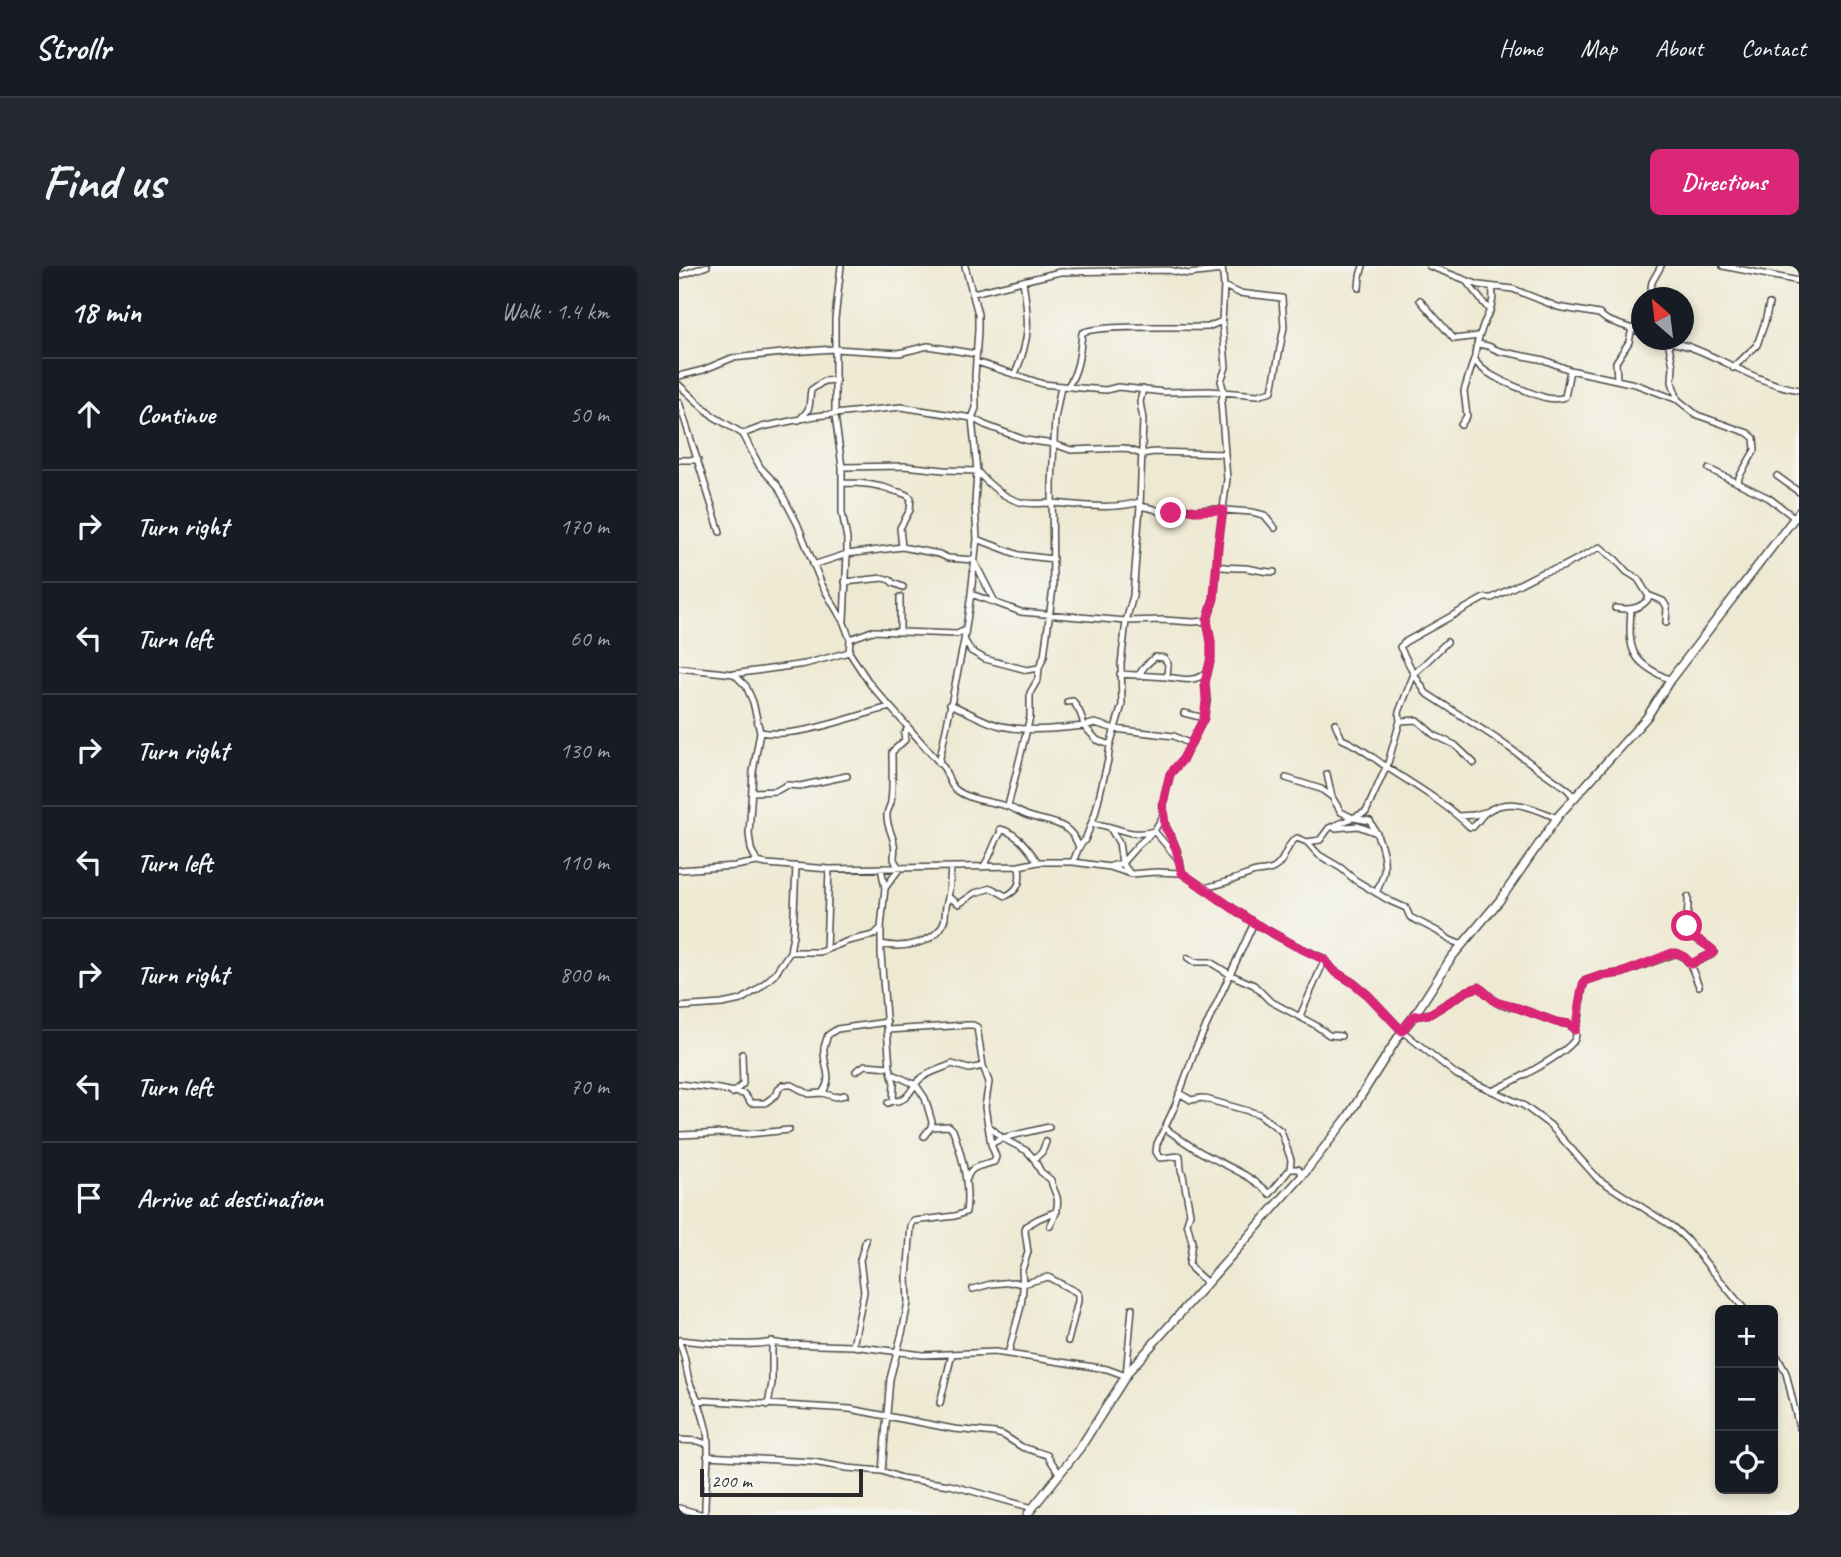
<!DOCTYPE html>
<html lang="en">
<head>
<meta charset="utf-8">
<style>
  :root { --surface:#171b24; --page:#242831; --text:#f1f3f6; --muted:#9ea1a6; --line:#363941; --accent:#db2777 }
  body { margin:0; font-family:Caveat,sans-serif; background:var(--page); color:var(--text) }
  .controls { position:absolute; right:21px; bottom:21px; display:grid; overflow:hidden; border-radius:10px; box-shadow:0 4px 10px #0003 }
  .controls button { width:63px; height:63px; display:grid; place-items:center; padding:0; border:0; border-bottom:2px solid var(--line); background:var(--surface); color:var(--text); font:35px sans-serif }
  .compass { position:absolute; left:952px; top:21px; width:63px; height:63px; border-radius:50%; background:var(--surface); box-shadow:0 4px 10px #0003; rotate:332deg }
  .scale { position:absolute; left:21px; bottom:18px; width:163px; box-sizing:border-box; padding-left:7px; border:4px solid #2b2b2b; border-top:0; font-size:19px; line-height:24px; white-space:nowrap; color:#2b2b2b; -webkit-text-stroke:5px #f6f6f2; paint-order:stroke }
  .stop { position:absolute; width:21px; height:21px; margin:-16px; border:5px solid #db2777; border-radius:50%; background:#fff }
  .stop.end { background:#db2777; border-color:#fff; box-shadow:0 2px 7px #0008 }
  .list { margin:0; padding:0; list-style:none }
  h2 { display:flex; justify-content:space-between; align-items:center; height:91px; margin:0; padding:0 28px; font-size:30px }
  h2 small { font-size:23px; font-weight:400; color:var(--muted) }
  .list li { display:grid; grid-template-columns:46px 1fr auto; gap:21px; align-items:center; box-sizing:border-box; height:112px; padding:0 28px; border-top:2px solid var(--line) }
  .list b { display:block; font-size:26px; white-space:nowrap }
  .list em { font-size:23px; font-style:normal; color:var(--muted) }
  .icon { flex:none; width:38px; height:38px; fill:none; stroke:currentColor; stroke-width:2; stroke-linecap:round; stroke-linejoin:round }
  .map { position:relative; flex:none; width:1120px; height:1249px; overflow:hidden; border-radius:10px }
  header { display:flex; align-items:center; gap:42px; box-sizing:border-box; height:98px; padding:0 35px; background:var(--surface); border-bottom:2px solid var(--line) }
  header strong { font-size:33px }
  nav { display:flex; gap:38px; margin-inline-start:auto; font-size:24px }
  .intro { display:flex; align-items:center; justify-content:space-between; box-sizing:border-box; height:168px; padding:0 42px }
  h1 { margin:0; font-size:49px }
  .button { padding:18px 32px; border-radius:10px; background:var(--accent); color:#fff; font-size:24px; font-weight:700 }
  main { display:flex; gap:42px; padding:0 42px }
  aside { flex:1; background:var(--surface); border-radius:10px; box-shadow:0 4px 10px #0003 }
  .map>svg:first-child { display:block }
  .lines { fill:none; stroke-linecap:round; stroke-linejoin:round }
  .street-casing { stroke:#484844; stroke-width:8 }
  .secondary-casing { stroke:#484844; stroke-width:10 }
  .street { stroke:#fff; stroke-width:5 }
  .secondary { stroke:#fff; stroke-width:7 }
  .route { stroke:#db2777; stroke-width:9 }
</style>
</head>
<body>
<header>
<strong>Strollr</strong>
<nav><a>Home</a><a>Map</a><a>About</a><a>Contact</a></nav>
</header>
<div class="intro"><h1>Find us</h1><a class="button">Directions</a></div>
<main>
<aside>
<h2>18 min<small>Walk · 1.4 km</small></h2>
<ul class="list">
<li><svg class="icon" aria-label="ahead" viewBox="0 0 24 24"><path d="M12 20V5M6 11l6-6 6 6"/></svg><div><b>Continue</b></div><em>50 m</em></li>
<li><svg class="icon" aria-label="right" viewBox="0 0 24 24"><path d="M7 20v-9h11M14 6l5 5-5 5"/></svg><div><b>Turn right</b></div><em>170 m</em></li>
<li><svg class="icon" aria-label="left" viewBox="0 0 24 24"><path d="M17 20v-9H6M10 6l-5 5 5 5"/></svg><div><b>Turn left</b></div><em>60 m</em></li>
<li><svg class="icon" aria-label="right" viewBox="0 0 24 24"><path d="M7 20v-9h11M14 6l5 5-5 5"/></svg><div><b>Turn right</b></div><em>130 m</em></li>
<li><svg class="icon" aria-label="left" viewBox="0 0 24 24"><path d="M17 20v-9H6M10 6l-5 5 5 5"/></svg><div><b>Turn left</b></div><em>110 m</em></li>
<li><svg class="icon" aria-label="right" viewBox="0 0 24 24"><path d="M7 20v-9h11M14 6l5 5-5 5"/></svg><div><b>Turn right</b></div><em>800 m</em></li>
<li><svg class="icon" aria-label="left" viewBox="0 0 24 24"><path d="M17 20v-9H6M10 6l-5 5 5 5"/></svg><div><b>Turn left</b></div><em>70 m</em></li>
<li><svg class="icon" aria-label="arrive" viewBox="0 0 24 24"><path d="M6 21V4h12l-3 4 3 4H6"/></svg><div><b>Arrive at destination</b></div></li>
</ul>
</aside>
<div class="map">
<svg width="1120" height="1249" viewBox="0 0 1120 1249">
  <rect width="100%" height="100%" fill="#f6f6f2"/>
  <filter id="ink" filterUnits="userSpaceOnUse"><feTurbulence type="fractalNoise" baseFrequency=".0143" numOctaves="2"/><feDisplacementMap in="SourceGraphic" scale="14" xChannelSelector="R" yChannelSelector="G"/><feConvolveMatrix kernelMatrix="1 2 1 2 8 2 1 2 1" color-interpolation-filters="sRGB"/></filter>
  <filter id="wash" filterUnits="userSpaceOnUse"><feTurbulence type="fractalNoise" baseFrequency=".00686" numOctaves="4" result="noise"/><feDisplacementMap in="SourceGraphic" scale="28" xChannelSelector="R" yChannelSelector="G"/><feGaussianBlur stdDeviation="1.57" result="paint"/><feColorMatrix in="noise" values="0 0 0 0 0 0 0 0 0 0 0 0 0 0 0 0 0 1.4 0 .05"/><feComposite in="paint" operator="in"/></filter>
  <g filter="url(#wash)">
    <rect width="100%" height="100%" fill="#eee9d2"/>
  </g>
  <g filter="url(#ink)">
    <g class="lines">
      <g class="street-casing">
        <path id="street" d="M 286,0 L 299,48 L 299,64 L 296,110 L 297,142 L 293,152 L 298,205 L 296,237 L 298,273 L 292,328
          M 750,0 L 800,19 L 834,23 L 879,41 L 920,48 L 928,54 L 962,66
          M 1044,0 L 1120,15
          M 0,10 L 28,0
          M 787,15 L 811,45
          M 813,21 C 816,36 811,44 805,57 C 802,65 795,85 796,93 C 799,105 829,118 840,122 C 854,127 871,137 886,131 L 891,104
          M 680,22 L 681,10 L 684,0
          M 294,27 L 381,6 L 489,4 L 509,8 L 543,4
          M 968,32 L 971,27 L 973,16 L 982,0
          M 741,34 L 775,73 L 800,70
          M 957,63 L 962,43
          M 984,74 C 993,77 1002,78 1011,81 C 1049,95 1078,117 1120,124
          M 989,75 L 994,100 L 993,116 L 999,134
          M 799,78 L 809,80 L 820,85 L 865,94 L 891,104 L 956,118 L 999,134 L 1018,149 L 1069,167 L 1075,172 L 1076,184 L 1060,211 L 1059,217
          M 298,96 L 364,118 L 402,122 L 427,124 L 439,121 L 485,126 L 531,125 L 579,129 L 593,125 L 605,61 L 603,32 L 560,27 L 545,20
          M 1054,102 L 1078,79 L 1086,56 L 1090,38
          M 336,108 C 352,71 350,54 344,15
          M 0,110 L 24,104 L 53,92 L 125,85 L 156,83 L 220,87 L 249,80 L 297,88
          M 938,114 L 937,96 L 950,76 L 953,62
          M 0,119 L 34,150 L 64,168 L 81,201 L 98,219 L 118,257 L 143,319 L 165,357 L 171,373 L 170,386 L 191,418 L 265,502 C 268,508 270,516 275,522 C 288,534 310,535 327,540 C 334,542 340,546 347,549 C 371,558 389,553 400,581
          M 389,120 C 400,104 401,86 403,67 C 417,58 507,62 529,61 L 543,55
          M 0,136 L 41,266
          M 120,154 C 134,140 129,142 132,124 L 145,115 L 157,114
          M 782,159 L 788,150 L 785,125 L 795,93
          M 64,168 L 83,161 L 136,150 L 222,141 L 293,152 L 306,159 L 346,174 L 375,178 L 392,184 L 445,182 L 462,188 L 475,186 L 546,188
          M 0,194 L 19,194
          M 163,201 L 225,200 L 265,204 L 298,205 C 310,219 323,231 341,236 C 351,239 364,237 374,237 C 401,239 434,244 461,236
          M 1030,203 L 1090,232 L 1116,252
          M 1098,210 L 1120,226
          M 163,217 C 183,217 198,218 216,225 C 223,227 226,227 232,232 L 231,244 L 221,262 L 223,281
          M 461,240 L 475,243 L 487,249 L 503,242 L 516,245 L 531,243 L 573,246 L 585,249 L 596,262
          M 298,273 L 340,289 L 374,293
          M 295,295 L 316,336
          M 134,299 L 168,288 L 168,273 L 163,246 L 163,201 L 156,149 L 156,53 L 162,0
          M 538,300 C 548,302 556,302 566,302 C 576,303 584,306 595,306
          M 166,316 L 204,312 L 211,314 L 214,317 L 224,321
          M 969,329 L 984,335 L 988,341 L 987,357
          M 952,343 C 949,385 951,395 991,414
          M 165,354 L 168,288 L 223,281 L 260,288 L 269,292 L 295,294
          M 221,366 L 221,331
          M 171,373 L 193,365 L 278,368 L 286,364
          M 286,375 L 292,385 L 306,393 L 348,404 L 360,402
          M 768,376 L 735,408 L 747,427 L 815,471 L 888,523 L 893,529 L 899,528
          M 0,402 L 55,408 L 67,420 L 74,436 L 81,466 L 74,506 L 70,568 L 72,583 L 78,596
          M 55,408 L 126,398 L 170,386
          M 441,408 L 488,411 L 489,398 L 485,392 L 476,391 L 466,400 L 459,410
          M 488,411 C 504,413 513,417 528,407
          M 388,436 L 394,435 C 400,444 403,449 405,460 L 416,457 L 436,463 L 495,470 L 507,476 L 513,476
          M 271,438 C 288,445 305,456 322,460 C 349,466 378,463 405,460 L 418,474 L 431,479
          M 505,447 L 525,452
          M 721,455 L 738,454 L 755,469 L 776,479 L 795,497
          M 656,457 L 663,473 C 681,480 694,492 709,502 C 738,521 766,537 791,561 L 794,561 C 799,556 803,548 809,545 C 830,530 857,543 878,552
          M 81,466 C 119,473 174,450 211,441
          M 260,497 L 285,375 L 292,328 L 342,346 L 447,355 L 484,354 L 514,356 L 528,355
          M 648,508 L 653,531
          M 607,512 L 642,523 L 653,531 L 662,546 L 674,552 L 691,555 C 699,568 707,588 705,605 C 704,612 700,620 697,627
          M 73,526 L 97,525 L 108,519 L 121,520 L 168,510
          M 329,540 L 351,451 L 351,427 L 359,413 L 360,402 L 365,390 L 374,322 L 373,219 L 376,153 L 382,120
          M 484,550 C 485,557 487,560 490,567 C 497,578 501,594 503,607
          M 779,550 L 795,549 L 806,546
          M 412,558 C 437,558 447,573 475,565 L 501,595
          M 431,562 L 440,577 L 443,597 L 450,606
          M 656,562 L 679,560 L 698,567
          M 628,576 L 640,589 L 662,602 L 676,614 L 711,635 L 727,642 L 731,651 L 758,665 L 771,674 L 783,679
          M 394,596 L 400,581 L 406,574 L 416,548 L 429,494 L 431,479 L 443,439 L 442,398 L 447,355 L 454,330 L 461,240 L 464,153 L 461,136 L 464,123
          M 432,600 L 443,597 L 459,579 L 475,565 L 484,550 L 484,537 L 491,508 L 504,493 L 525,452 L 528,435 L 526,416 L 532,392 L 532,376 L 528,355 L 535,332 L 539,280 L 548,213 L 542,137 L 545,126 L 542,115 L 547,101 L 543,55 L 545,20 L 543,0
          M 304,601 C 313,589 314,578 322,566 L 321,563 C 339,567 349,583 359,596
          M 202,602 L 206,622 L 202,662 L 202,688 L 211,801 L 215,817 L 214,835 L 209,837
          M 0,604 L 56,600 L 78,596 L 88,598 L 150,603 L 340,600 L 359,596 L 394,596 L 431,601 L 452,608 L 477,606 L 503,607 L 575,657 L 615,679 L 646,693 L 655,705 L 675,717 L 689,729 L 723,765 L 778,809 L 844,839 L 871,859 L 919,913 L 994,961 L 1007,973 L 1066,1044
          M 206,622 L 221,602 C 210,591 218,590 215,578 C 214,569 208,561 208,551 C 207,546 211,541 212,536 C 214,519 213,503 213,486 L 226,474 L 225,468 L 229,462
          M 524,622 C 541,619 556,613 573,607 C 579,605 589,606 595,602 C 607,596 606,578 618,572 L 628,576 L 641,574 L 650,562 L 687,546 L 709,497 L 721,455 L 720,446 L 735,408 L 721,381 L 726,376 L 805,332 L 813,332 L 862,307 L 883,301 L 921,281 L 936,293 L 948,306 L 959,313 L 969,329 L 970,332 C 961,344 949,344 936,342
          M 1009,631 C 1010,641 1005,663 1012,669 C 1020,676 1028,677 1035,686 L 1032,689 L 1012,698
          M 271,632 L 280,638 L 296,627 L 312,622 L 327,630 C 341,623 342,615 340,600
          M 202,678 C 223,683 256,678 265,656 C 267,650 266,645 267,640 C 271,627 271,615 272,601
          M 147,683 L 150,603
          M 111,686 L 141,686 L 169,675 L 195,669 L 202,662
          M 509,692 L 515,696 L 531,696 L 552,709 L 575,719 L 591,735 L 636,759 L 650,769 L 662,770
          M 0,741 L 43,738 L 62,734 L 79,723 L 95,709 L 111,686 L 114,669 L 117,600
          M 621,750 L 646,693
          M 736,750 L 751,748 L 788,725 L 800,721 L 817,736 L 822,739 L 839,742 L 877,756 L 890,758 L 896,763
          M 209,764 L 288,759 L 294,759 L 298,761 L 304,800 L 310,816 L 306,841 L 312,878 L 317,891 L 315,896 C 304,900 291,899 288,913
          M 177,805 L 186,799 L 211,801
          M 214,808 L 237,819 L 246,832 L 253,856 L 252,861 L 245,870
          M 0,818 L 40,823 L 65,828 L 72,837 L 86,837 L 98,828 L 99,824 L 103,819 L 113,819 L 130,828 L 143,827 C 156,810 143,800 145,781 C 146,779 148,771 149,769 L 158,763 L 208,756
          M 813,825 C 830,818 888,788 896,773 C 899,765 895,769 896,762 C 897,759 900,756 900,752 C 903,739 900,726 906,715 L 921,710 L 943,707 L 998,687 C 1013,695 1013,705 1020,720
          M 54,827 L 64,818 L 63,788
          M 143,827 L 157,831 L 166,829
          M 500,827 L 512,834 L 523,832 L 580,848 L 602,865 L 612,894 L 611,903 L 619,903 L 624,909
          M 214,835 C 229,836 231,824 240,814 C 248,806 263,803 273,798 L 290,803 L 304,800
          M 310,860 L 323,872 L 348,885 L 355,893
          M 486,862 C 500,872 513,882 529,890 C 550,901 573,910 591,928 L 611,903
          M 0,869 L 46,867 L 69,868 L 110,864
          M 367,876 L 363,886 L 355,893 L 362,906 L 372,914 C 373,921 376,925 378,931 C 380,942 376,951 371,960
          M 312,878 L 323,872 L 370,861
          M 528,1017 L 513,1003 L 510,998 L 513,976 L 508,957 L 511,947 L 504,909 L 502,904 L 501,890 L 481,892 L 477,886 L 478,878 L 496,840 L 517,782 L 575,657
          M 294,1023 L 312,1018 L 335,1016 L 343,1018 L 369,1011 L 397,1026 L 399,1028 L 399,1035 L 389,1075
          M 0,1074 C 26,1077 51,1079 77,1078 C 90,1078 89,1074 104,1078 L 174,1080 L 244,1089 L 316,1086 L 428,1103 L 447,1110 L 453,1042
          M 0,1077 C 7,1089 6,1101 10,1114 C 12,1122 16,1127 19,1134 C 22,1144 26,1156 28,1166 C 32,1193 25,1222 26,1249
          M 174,1080 L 185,1026 L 181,994 L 187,974
          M 1094,1083 L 1107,1107 L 1120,1161
          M 329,1088 L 342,1040 L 344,1023 L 343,1004 L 349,986 L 346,965 L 347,960 L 359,953 L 378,945
          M 18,1134 L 171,1143 L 275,1163 L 316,1167 L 324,1169 L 343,1181 L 368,1189 L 380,1207
          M 261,1137 L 273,1088
          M 89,1139 L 93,1117 L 93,1075
          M 0,1174 L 19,1175 L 28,1178
          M 28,1190 L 134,1196 L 168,1202 L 203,1205 L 211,1113 L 224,1063 L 229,1036 L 228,1012 L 232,960 L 235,955 L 276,950 L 287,946 C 291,919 283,889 274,864 L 270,860 L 252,861
          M 203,1205 L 222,1212 L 271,1219 L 354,1242
          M 0,1242 L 25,1249"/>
      </g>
      <g class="secondary-casing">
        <path id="secondary" d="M 348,1249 L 401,1182 L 450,1105 L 624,909 L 668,852 L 723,765 L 735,750 L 772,692 L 821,634 L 880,549 L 968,451 L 991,414 L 1120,246"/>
      </g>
      <use href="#street" class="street"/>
      <use href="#secondary" class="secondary"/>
    </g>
  </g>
  <g class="lines" filter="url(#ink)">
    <path class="route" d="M 492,247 L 502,242 L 516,245 L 544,244 L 539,280 L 535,332 L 528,355 L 532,376 L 532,392 L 526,416 L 527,435 L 525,452 L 504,493 L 491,508 L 484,537 L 486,561 L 490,567 L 497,583 L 503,607 L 575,657 L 615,679 L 646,694 L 655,705 L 674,717 L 689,729 L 723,765 L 735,750 L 751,748 L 788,725 L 800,721 L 817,736 L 839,742 L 877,756 L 890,758 L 896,764 C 903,748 898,729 906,715 L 921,710 L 943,707 L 993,687 C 1002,686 1007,692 1012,698 L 1034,687 L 1034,684 C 1025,676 1011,671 1008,660"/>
  </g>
</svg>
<div class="controls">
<button>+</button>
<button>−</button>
<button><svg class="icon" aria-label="locate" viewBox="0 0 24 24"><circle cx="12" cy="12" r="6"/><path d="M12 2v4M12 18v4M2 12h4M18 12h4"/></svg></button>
</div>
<svg class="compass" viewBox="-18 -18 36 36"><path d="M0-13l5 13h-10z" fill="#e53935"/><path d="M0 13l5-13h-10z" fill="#9ea1a6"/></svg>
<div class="scale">200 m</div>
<div class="stop" style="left:1008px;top:660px"></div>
<div class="stop end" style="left:492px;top:247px"></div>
</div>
</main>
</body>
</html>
